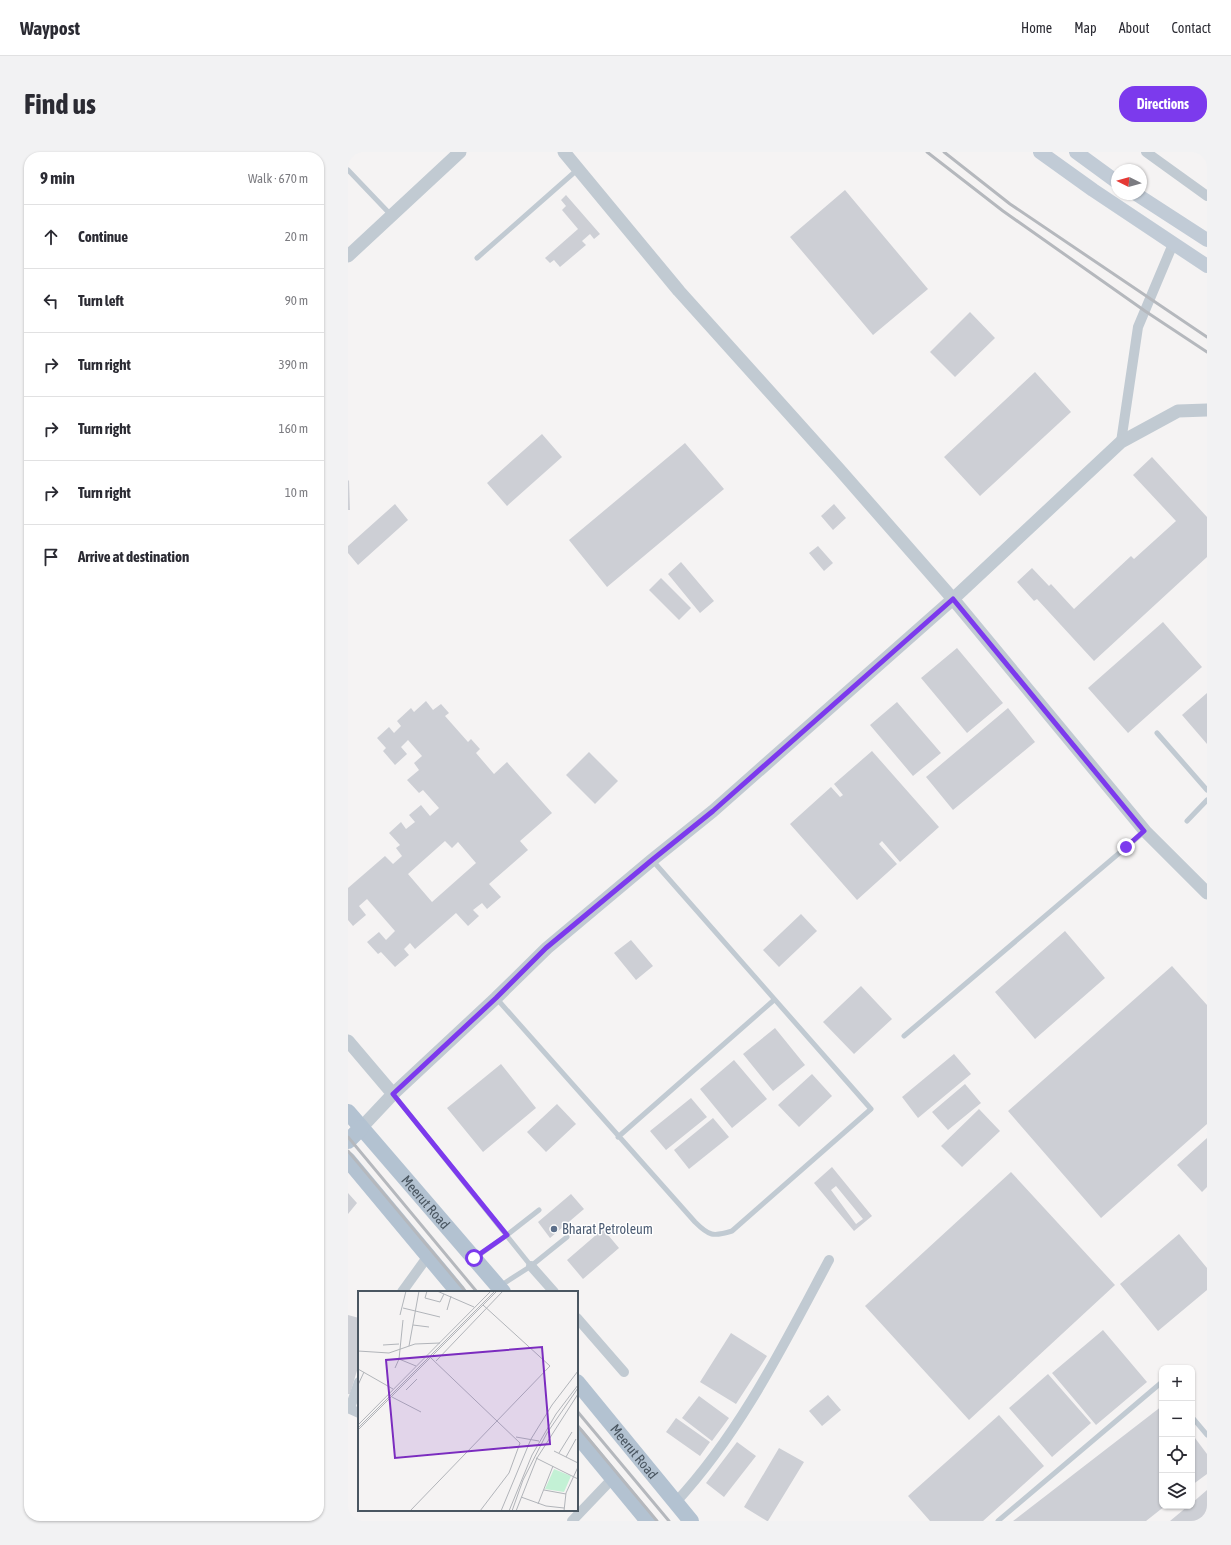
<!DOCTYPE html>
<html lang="en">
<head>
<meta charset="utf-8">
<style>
  :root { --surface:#fff; --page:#f2f2f3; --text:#2b2b33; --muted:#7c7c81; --line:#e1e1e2; --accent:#7c3aed }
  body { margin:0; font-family:"Asap Condensed",sans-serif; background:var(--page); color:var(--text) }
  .controls { position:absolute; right:12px; bottom:12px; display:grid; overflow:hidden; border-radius:8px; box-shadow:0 1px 3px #0004 }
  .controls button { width:36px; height:36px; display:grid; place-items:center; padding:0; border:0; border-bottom:1px solid var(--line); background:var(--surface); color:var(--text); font:20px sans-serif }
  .compass { position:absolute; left:763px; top:12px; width:36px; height:36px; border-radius:50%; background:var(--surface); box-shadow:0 1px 3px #0004; rotate:275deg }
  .stop { position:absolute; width:12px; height:12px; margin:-9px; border:3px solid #7c3aed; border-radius:50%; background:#fff }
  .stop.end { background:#7c3aed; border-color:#fff; box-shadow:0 1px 4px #0008 }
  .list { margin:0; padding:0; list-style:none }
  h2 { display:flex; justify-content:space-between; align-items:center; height:52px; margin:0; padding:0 16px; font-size:17px }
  h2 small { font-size:13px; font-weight:400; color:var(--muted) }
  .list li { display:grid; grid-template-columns:26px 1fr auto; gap:12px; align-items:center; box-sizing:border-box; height:64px; padding:0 16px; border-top:1px solid var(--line) }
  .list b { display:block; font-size:15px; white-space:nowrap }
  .list em { font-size:13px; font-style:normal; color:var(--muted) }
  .icon { flex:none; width:22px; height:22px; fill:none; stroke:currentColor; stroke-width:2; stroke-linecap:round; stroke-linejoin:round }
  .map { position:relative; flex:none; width:859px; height:1369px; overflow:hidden; border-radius:16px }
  header { display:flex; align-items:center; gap:24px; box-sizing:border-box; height:56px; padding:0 20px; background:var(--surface); border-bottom:1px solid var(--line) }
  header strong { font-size:19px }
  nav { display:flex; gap:22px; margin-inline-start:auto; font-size:14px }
  .intro { display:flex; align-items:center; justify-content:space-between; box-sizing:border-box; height:96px; padding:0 24px }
  h1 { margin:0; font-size:28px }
  .button { padding:10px 18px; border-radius:16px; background:var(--accent); color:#fff; font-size:14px; font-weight:700 }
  main { display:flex; gap:24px; padding:0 24px }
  aside { flex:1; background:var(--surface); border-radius:16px; box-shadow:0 1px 3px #0004 }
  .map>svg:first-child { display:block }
  .building { fill:#cdcfd5; fill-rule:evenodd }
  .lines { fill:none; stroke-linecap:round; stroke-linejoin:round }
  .service { stroke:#c1cad2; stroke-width:5 }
  .minor { stroke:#c1cad2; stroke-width:10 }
  .tertiary { stroke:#c1cad2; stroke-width:13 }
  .secondary { stroke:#c1cbd6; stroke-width:14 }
  .primary { stroke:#b3c2d1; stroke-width:16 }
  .rail { stroke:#b5b8bd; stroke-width:3 }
  .route { stroke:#7c3aed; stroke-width:5 }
  .service-dot { fill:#5c6f8a; stroke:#fff; stroke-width:1.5 }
  .labels { text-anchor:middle; stroke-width:3; stroke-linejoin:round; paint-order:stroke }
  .street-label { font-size:14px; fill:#4a5661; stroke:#fff }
  .service-label { font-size:14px; fill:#4e5e75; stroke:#fff; text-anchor:start }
  .inset-road { fill:none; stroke:#b1b4b9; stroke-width:1 }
  .view { fill:#7b2cbf; fill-opacity:0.15; stroke:#7b2cbf; stroke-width:2 }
  .inset-edge { fill:none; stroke:#4a5661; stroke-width:2 }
</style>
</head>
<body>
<header>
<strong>Waypost</strong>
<nav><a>Home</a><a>Map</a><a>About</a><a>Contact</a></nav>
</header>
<div class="intro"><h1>Find us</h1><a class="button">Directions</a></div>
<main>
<aside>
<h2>9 min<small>Walk · 670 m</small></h2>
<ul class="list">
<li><svg class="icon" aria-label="ahead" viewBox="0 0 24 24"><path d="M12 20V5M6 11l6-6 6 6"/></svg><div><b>Continue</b></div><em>20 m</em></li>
<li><svg class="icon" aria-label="left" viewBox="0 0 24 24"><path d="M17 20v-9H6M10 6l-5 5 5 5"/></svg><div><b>Turn left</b></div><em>90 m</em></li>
<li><svg class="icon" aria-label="right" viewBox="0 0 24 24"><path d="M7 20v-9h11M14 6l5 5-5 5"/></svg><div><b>Turn right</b></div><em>390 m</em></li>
<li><svg class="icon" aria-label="right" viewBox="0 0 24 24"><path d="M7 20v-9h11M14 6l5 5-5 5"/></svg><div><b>Turn right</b></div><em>160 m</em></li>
<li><svg class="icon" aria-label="right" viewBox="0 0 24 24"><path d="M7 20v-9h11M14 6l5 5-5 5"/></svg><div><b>Turn right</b></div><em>10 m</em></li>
<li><svg class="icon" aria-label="arrive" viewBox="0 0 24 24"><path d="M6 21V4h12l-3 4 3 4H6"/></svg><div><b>Arrive at destination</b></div></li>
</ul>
</aside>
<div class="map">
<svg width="859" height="1369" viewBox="0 0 859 1369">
  <rect width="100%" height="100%" fill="#f5f3f3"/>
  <path class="building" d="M 497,38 L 580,137 L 525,183 L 442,85 Z
    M 218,43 L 252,82 L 246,87 L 242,82 L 234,89 L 238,93 L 212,115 L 206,108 L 202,111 L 197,106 L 230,77 L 214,58 L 218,54 L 213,48 Z
    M 622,160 L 647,186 L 607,225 L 582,200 Z
    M 687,220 L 723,260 L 632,344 L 596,305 Z
    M 194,282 L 214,305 L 159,354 L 139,331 Z
    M 337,291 L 376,337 L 259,435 L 221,388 Z
    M 804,305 L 859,365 L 859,405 L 746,509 L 689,447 L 686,449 L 669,430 L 684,416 L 701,434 L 703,432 L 726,457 L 783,404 L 786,407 L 828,369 L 785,323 Z
    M 1,328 L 2,358 L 0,358 L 0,329 Z
    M 47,352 L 60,368 L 10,413 L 0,401 L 0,394 Z
    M 486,352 L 498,366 L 485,378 L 473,364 Z
    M 470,394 L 485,411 L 476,419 L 461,401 Z
    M 333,410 L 366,449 L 352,461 L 320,422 Z
    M 313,426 L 343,456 L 331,468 L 301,438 Z
    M 815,470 L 854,515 L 780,581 L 740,536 Z
    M 609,496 L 655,551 L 619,581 L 573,526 Z
    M 859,541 L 859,592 L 834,563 Z
    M 78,549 L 85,558 L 93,552 L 101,561 L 97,564 L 120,590 L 123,587 L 132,597 L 128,601 L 146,622 L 159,610 L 204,661 L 172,689 L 180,698 L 141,732 L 153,745 L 139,757 L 134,751 L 125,758 L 131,764 L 120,774 L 108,761 L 67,797 L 62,791 L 56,797 L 61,803 L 47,815 L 33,800 L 30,802 L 19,790 L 31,780 L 38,788 L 47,779 L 19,747 L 11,754 L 18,763 L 5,774 L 0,768 L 0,736 L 37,704 L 45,712 L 54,704 L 48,696 L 52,693 L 41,681 L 53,670 L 58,677 L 67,670 L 61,663 L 73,653 L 82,664 L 91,656 L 75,638 L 71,641 L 59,628 L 71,618 L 66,611 L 74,604 L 60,588 L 53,595 L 59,602 L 47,613 L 35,599 L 38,596 L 29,586 L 41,575 L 46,581 L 53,574 L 49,569 L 63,556 L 66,560 ZM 97,689 L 104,696 L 110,690 L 128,711 L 84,750 L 60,722 Z
    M 549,550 L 593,601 L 565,624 L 522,573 Z
    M 660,556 L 687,590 L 605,658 L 578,625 Z
    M 524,599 L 591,675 L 552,710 L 534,689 L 531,692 L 549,712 L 509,748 L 442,672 L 483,635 L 492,645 L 495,643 L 486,632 Z
    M 241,600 L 270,629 L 247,652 L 218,623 Z
    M 453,762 L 469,779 L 431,815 L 415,798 Z
    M 717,779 L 757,826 L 687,887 L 647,840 Z
    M 283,788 L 305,814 L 288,828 L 266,801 Z
    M 824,814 L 859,853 L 859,972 L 753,1066 L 660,959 Z
    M 513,834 L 544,867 L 506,902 L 475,870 Z
    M 427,876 L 457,913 L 425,939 L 395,902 Z
    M 606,902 L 623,922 L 570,966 L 554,945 Z
    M 386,908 L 419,947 L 384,976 L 352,937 Z
    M 153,912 L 188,956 L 135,1000 L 99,956 Z
    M 464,922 L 484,944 L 451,975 L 430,953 Z
    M 617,932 L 633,951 L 600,978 L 584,960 Z
    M 343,946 L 359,965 L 318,998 L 302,979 Z
    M 209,952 L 228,972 L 198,1000 L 179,980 Z
    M 631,957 L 652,979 L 614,1015 L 593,994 Z
    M 365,966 L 381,985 L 341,1017 L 326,998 Z
    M 859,986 L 859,1035 L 854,1040 L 829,1013 Z
    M 484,1015 L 524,1064 L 506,1079 L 466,1031 ZM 488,1034 L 515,1067 L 508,1072 L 483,1038 Z
    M 663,1020 L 767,1133 L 621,1268 L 517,1154 Z
    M 0,1041 L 9,1051 L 0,1062 Z
    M 223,1042 L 236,1057 L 202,1086 L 190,1070 Z
    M 255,1077 L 271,1096 L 235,1127 L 219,1108 Z
    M 831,1082 L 859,1116 L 859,1138 L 810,1179 L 772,1132 Z
    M 0,1163 L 11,1166 L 11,1212 L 2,1242 L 0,1242 Z
    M 755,1178 L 799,1230 L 748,1273 L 704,1221 Z
    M 383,1181 L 419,1204 L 388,1252 L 352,1230 Z
    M 700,1222 L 743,1271 L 704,1305 L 661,1256 Z
    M 480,1243 L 493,1258 L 474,1274 L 461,1259 Z
    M 351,1244 L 381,1266 L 364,1289 L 334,1266 Z
    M 814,1254 L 814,1354 L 817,1354 L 798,1369 L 665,1369 Z
    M 651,1263 L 696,1314 L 635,1369 L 582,1369 L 560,1344 Z
    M 328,1266 L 362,1290 L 352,1304 L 318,1280 Z
    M 844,1282 L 859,1302 L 859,1322 L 844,1333 Z
    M 389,1290 L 408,1304 L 376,1345 L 358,1331 Z
    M 431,1296 L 456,1310 L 420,1369 L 419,1369 L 396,1355 Z
    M 859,1338 L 859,1369 L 822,1369 L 840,1354 L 844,1354 L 844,1351 Z"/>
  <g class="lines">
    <path class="service" d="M 0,18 L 43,63
      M 129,106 L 229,18
      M 809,581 L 859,638
      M 839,669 L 859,648
      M 149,847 L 347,1070 C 361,1084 365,1085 384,1079 L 523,957 L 305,709
      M 556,884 L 796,680
      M 46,943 L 183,1114
      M 270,985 L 426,848
      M 127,1106 L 159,1083 L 191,1058
      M 152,1134 L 183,1114 L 219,1085
      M 844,1265 L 859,1283
      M 650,1369 L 814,1230"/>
    <path class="minor" d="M 798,0 L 859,44
      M 773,290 L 790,175 L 825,92
      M 183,1114 L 206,1140
      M 54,1140 L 80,1104
      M 229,1166 L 276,1220
      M 0,1256 L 11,1261
      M 2,1256 L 11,1230
      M 328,1350 C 393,1280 436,1192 481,1108
      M 224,1369 L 265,1326"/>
    <path class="tertiary" d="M 216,0 L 331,139 L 491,317 L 605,447 L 797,679 L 859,741
      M 0,104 L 112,0
      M 0,889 L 45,942
      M 13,976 L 45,942 L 148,846 L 199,796 L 304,708 L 365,659 L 605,447 L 773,290 L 830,259 L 859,258"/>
    <path class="secondary" d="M 692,0 L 745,38 L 859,114
      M 728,0 L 769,30
      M 788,42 L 859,88"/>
    <g class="primary">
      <path id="s1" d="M 0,960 L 155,1140"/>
      <path d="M 0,989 L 13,976"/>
      <path d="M 0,1008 L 110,1140"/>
      <path id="s2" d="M 229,1230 L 343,1369"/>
      <path d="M 229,1283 L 300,1369"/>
    </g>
    <path class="rail" d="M 579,0 L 655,59 L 797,159 L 859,200
      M 596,0 L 662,52 L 859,185
      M 0,985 L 129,1140
      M 0,999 L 118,1140
      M 229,1259 L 321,1369
      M 229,1273 L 309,1369"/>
  </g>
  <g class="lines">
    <path class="route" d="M 126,1106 L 159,1083 L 45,942 L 148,846 L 198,796 L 304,708 L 365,659 L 605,447 L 796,679 L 778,695"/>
  </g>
  <circle class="service-dot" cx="206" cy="1077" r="4"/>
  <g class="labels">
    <g class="street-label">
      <text dy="5" stroke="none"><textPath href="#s1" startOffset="119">Meerut Road</textPath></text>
      <text dy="5" stroke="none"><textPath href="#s2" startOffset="90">Meerut Road</textPath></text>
    </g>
    <g class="service-label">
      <text x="214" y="1082">Bharat Petroleum</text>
    </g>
  </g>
  <g transform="translate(10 1139)">
    <rect width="220" height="220" fill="#f5f3f3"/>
    <path d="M 196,178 L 213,185 L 206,201 L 187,198 Z" fill="#c3f1d5"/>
    <path class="inset-road" d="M 69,0 L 67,7 L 82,11 L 86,3M 79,0 L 116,16M 45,17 L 82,26M 89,19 L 93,5M 42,24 L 48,0M 55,34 L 71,36M 25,54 L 41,53M 51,55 L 61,0M 0,60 L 31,62 L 57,53 L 82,52M 73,67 L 162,152 L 151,182 L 122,220M 41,68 L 58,75M 78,70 L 145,0M 37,77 L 41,68 L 45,29M 0,78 L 35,98M 0,94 L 6,81M 48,99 L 59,88M 34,106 L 63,121M 0,134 L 133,0M 0,137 L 137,0M 0,139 L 139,0M 158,146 L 181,150M 196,160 L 220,172M 201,162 L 214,141M 208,166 L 218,148M 178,167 L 220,188M 186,199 L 208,203M 163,206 L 188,215 L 206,217M 180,213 L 195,175M 52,220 L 192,75 L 125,14M 143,220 L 173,148 L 194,114 L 220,80M 151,220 L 174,164 L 198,123 L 220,94M 154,220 L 165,189 L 189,142 L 220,97M 158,220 L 179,167 L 220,103M 206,220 L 208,202 L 220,176"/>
    <path class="view" d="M 184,56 L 192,153 L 37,167 L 28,69 Z"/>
    <rect width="220" height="220" class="inset-edge"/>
  </g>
</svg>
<div class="controls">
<button>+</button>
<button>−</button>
<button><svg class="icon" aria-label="locate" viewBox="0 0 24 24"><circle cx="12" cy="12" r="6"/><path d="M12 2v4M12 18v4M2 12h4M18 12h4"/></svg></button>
<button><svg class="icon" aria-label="layers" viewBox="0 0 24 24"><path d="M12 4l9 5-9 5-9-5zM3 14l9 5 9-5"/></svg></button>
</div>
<svg class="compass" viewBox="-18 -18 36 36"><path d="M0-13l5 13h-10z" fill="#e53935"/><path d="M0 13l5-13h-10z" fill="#7c7c81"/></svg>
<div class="stop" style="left:126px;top:1106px"></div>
<div class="stop end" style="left:778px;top:695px"></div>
</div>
</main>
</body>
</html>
